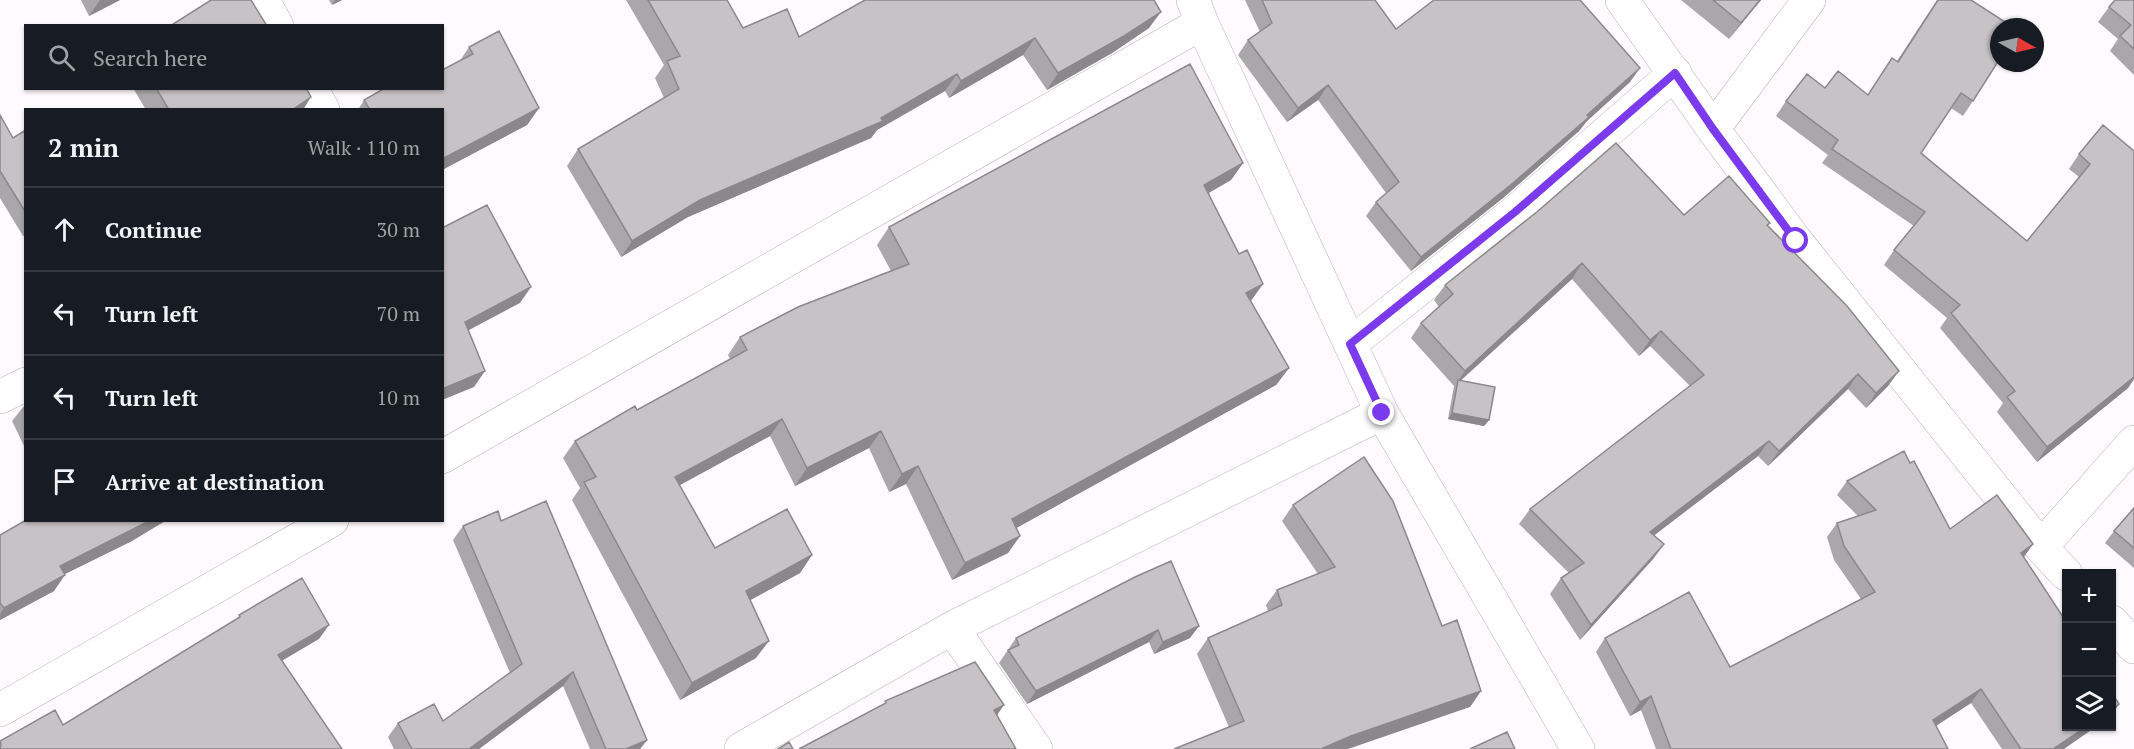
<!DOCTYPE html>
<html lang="en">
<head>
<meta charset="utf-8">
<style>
  :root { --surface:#171b24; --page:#242831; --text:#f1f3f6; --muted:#9ea1a6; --line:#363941 }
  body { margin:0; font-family:"PT Serif",serif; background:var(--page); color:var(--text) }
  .controls { position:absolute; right:18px; bottom:18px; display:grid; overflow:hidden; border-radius:0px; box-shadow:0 2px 4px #0004 }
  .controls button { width:54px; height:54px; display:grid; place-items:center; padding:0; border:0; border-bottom:2px solid var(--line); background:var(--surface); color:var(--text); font:30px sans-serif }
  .compass { position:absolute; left:1990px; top:18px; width:54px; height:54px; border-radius:50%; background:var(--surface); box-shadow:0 2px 4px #0004; rotate:98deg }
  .stop { position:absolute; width:18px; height:18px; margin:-14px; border:4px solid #7c3aed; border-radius:50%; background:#fff }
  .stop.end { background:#7c3aed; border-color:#fff; box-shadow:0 2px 6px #0008 }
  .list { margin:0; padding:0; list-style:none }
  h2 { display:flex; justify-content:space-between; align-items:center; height:78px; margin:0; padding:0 24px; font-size:26px }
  h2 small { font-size:20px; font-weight:400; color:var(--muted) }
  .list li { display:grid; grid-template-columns:39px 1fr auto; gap:18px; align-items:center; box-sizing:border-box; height:84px; padding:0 24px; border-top:2px solid var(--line) }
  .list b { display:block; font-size:22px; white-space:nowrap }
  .list em { font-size:20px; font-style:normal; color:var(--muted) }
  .icon { flex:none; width:33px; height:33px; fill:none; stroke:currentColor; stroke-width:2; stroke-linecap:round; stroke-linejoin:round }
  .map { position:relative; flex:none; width:2134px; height:749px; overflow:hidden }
  .search { position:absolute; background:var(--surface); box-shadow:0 2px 4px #0004; left:24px; top:24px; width:420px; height:66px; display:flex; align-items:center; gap:15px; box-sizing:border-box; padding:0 21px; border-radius:0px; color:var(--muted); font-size:22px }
  .panel { position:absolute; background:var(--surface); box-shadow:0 2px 4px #0004; left:24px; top:108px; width:420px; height:414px; border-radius:0px }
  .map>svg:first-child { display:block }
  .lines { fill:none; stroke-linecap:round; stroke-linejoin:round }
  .minor-casing { stroke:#b6b2b6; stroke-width:34 }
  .minor { stroke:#fff; stroke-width:33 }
  .wall { fill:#aaa7aa }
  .shaded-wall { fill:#8b888b }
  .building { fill:#c6c2c6; stroke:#8b888b; stroke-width:1.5 }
  .route { stroke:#7c3aed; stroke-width:8 }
</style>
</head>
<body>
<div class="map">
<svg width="2134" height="749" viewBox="0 0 2134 749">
  <rect width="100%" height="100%" fill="#fefafe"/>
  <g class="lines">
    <g class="minor-casing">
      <path id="minor" d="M 263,0 L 277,26
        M 1193,0 L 1202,23 L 1382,413 L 1578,749
        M 1622,0 L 1713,129 L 1796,241 L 2041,547 L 2066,574
        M 311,88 L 323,110
        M 1713,129 L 1809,0
        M 1350,344 L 1515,212 L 1675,73
        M 0,397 L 26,384
        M 442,457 L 1202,23
        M 2041,547 L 2134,442
        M 2112,622 L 2134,647
        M 952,628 L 1036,749
        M 0,710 L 332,520
        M 741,749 L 952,628 L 1382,413"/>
    </g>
    <use href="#minor" class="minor"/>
  </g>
  <path class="wall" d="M 81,0 L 120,0 L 89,16 Z
    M 329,0 L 342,0 L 332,5 Z
    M 626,0 L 727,0 L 743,28 L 799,37 L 1149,28 L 1112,53 L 1047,90 L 1023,55 L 949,98 L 945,91 L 877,130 L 871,138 L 688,217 L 621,257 L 567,166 L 578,149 L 664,98 L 655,78 L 664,65 Z
    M 1245,0 L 1375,0 L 1396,29 L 1630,82 L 1587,121 L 1579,131 L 1503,198 L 1411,271 L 1366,216 L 1376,202 L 1386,193 L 1318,100 L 1287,122 L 1238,55 L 1248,40 L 1260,32 Z
    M 1681,0 L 1761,0 L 1729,39 Z
    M 1937,0 L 1971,0 L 1973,101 L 1963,116 L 1951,108 L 1921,153 L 2027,241 L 2079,177 L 2069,169 L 2079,154 L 2134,151 L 2134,379 L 2128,388 L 2037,462 L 1997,412 L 2003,403 L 1940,328 L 1947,318 L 1884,265 L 1894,250 L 1914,226 L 1822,163 L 1828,155 L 1776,116 L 1786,101 L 1825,88 L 1868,95 L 1897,61 Z
    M 2134,0 L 2134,75 L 2110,51 L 2118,39 L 2098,22 L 2109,7 Z
    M 469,47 L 539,108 L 527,125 L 442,170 L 442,110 L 358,110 L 364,100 L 442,88 Z
    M 133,88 L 306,88 L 303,110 L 146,110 Z
    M 0,115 L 13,138 L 26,134 L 26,235 L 23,236 L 0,198 Z
    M 1243,163 L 1231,180 L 1209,193 L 1251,301 L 1289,368 L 1276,385 L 1016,528 L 1020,536 L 1008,553 L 952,580 L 906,484 L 889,492 L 869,448 L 795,486 L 770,436 L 679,485 L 715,548 L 812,555 L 800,573 L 750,600 L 756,658 L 680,700 L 572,500 L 580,488 L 563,458 L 575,441 L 637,410 L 730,359 L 728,355 L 740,337 L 891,271 L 877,245 L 889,227 Z
    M 1538,211 L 1684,215 L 1770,223 L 1768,226 L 1888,386 L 1866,408 L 1848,389 L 1768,466 L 1758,456 L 1654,535 L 1664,544 L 1653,559 L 1580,640 L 1550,594 L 1561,578 L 1569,573 L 1519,524 L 1530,509 L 1690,386 L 1650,346 L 1639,356 L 1572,279 L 1461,380 L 1489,420 L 1484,426 L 1448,419 L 1454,386 L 1411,338 L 1421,323 L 1439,307 L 1434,300 L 1445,285 Z
    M 26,404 L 26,450 L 12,421 L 24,406 Z
    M 1910,463 L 1950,529 L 2033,544 L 2024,557 L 2064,749 L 2002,749 L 1971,703 L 1936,726 L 1948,749 L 1656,749 L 1641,710 L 1630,716 L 1596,652 L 1605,638 L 1730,667 L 1861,599 L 1834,560 L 1827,537 L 1837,523 L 1858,516 L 1837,495 L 1847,481 Z
    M 1293,505 L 1442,626 L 1481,691 L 1470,707 L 1229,727 L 1197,654 L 1208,638 L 1268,611 L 1266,605 L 1277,590 L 1318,574 L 1282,521 Z
    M 2134,508 L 2134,568 L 2105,543 L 2114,531 Z
    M 501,521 L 647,740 L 640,749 L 590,749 L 563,686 L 479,749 L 394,749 L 388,737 L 398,723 L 443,721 L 510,673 L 453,540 L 463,526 Z
    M 0,535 L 132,541 L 64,574 L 54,591 L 0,620 Z
    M 1135,577 L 1190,638 L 1154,654 L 1149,642 L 1027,704 L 999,663 L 1016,638 Z"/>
  <path class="shaded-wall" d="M 100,0 L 120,0 L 89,16 Z
    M 335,0 L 342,0 L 332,5 Z
    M 1760,0 L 1761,0 L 1729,39 L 1741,23 Z
    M 1161,12 L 1149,28 L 1112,53 L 1047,90 L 1058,73 Z
    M 1035,38 L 1023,55 L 949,98 L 961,81 Z
    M 1640,68 L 1630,82 L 1587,121 L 1579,131 L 1503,198 L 1411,271 L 1421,257 L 1587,115 Z
    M 957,74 L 945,91 L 877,130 L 871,138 L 688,217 L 621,257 L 632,241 L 700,200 L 881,118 Z
    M 1328,85 L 1318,100 L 1287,122 L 1298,108 Z
    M 311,97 L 303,110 L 292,110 Z
    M 539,108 L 527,125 L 442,170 L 442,159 Z
    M 1243,163 L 1231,180 L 1192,202 L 1204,185 Z
    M 1582,263 L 1572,279 L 1458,383 L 1458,381 L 1465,371 Z
    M 1263,284 L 1251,301 L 1246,293 Z
    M 531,287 L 520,303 L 454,338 L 465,322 Z
    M 1661,331 L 1650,346 L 1639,356 L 1650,340 Z
    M 1289,368 L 1276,385 L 1000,537 L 1012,519 Z
    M 485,371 L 474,387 L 442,400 L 442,389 Z
    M 1899,371 L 1888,386 L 1866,408 L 1876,393 Z
    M 1858,374 L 1848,389 L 1768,466 L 1779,451 Z
    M 2134,374 L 2134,379 L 2128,388 L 2037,462 L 2047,447 Z
    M 1452,413 L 1489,420 L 1484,426 L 1448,419 Z
    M 782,419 L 770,436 L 662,495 L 675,477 Z
    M 881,431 L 869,448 L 795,486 L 807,468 Z
    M 1769,441 L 1758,456 L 1639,547 L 1650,532 Z
    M 918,466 L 906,484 L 889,492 L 902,474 Z
    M 151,520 L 167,520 L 132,541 L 49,582 L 60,566 Z
    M 1020,536 L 1008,553 L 952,580 L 965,563 Z
    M 1664,544 L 1653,559 L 1580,640 L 1591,625 Z
    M 2033,544 L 2023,558 L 2021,553 Z
    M 812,555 L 800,573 L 734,609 L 746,591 Z
    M 65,575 L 54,591 L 0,620 L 0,614 L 4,608 Z
    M 329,625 L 319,639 L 268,669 L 278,655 Z
    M 1199,626 L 1190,638 L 1154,654 L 1163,642 Z
    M 1158,630 L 1149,642 L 1027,704 L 1036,691 Z
    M 769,641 L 756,658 L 680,700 L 692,683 Z
    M 573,672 L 563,686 L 479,749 L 469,749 Z
    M 1981,689 L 1971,703 L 1923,734 L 1933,720 Z
    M 1481,691 L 1470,707 L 1348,749 L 1321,749 L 1351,736 Z
    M 1651,696 L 1641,710 L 1630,716 L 1640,702 Z
    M 2119,704 L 2112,715 L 2112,710 Z
    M 1004,705 L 993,721 L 994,710 Z
    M 2087,726 L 2097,726 L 2064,749 L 2053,749 Z
    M 647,740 L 640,749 L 626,749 Z"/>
  <path class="building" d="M 211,0 L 251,0 L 267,26 L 170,26 Z
    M 648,0 L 727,0 L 743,28 L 787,9 L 799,37 L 865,0 L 1154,0 L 1161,12 L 1124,36 L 1058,73 L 1035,38 L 961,81 L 957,74 L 881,118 L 883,121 L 700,200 L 632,241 L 578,149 L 679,89 L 667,61 L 680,56 Z
    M 1262,0 L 1375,0 L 1396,29 L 1434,0 L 1580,0 L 1640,68 L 1587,115 L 1589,117 L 1513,183 L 1421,257 L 1376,202 L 1399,182 L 1328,85 L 1298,108 L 1248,40 L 1272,23 Z
    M 1713,0 L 1760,0 L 1741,23 Z
    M 1938,0 L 1971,0 L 2013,27 L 1999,27 L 1999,60 L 1973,101 L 1961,93 L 1921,153 L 2027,241 L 2090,164 L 2079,154 L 2103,125 L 2134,151 L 2134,377 L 2047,447 L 2007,397 L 2015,391 L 1951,313 L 1960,305 L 1894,250 L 1925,212 L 1832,149 L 1838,140 L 1786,101 L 1807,74 L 1825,88 L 1838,71 L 1868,95 L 1892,58 L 1898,62 Z
    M 2115,0 L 2134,0 L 2134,49 L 2120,36 L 2131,25 L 2109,7 Z
    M 499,31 L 539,108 L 442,159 L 442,110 L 370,110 L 364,100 L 385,88 L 442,88 L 442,70 L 473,54 L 469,47 Z
    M 1190,64 L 1243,163 L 1204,185 L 1239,254 L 1247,250 L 1263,284 L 1246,293 L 1289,368 L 1012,519 L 1020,536 L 965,563 L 918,466 L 902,474 L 881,431 L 807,468 L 782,419 L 675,477 L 715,548 L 787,509 L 812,555 L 746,591 L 769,641 L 692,683 L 584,482 L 596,477 L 575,441 L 635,406 L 637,410 L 747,350 L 740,337 L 798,307 L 909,264 L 889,227 Z
    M 156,88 L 306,88 L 311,97 L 292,110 L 169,110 Z
    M 0,115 L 13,138 L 24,131 L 26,134 L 26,213 L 0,171 Z
    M 1616,143 L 1684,215 L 1729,176 L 1770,223 L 1767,225 L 1847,306 L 1899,371 L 1876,393 L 1858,374 L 1779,451 L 1769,441 L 1650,532 L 1664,544 L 1591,625 L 1561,578 L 1584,563 L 1530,509 L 1704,375 L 1661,331 L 1650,340 L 1582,263 L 1465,371 L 1421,323 L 1453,294 L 1445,285 L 1538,211 Z
    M 487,205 L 531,287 L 465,322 L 485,371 L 442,389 L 442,228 Z
    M 1458,380 L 1495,387 L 1489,420 L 1452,413 Z
    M 1904,451 L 1910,463 L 1914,461 L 1950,529 L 1997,495 L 2033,544 L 2021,553 L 2067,623 L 2067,726 L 2087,726 L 2053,749 L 2021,749 L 1981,689 L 1933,720 L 1948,749 L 1671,749 L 1651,696 L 1640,702 L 1605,638 L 1689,592 L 1730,667 L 1875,592 L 1844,546 L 1837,523 L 1876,510 L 1847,481 Z
    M 1364,457 L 1393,501 L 1442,626 L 1457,620 L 1481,691 L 1351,736 L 1321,749 L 1174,749 L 1244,721 L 1208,638 L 1282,605 L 1277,590 L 1335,567 L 1293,505 Z
    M 546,501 L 647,740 L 626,749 L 606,749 L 573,672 L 469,749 L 412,749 L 398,723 L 434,704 L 443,721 L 522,664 L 463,526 L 498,511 L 501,521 Z
    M 2134,508 L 2134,548 L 2114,531 Z
    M 26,520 L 151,520 L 60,566 L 65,575 L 4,608 L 0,603 L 0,535 Z
    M 1171,561 L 1199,626 L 1163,642 L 1158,630 L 1036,691 L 1008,650 L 1019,645 L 1016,638 L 1135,577 Z
    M 302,578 L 329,625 L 278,655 L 342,749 L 0,749 L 1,744 L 0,741 L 55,710 L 63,725 L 240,617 L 239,615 Z
    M 975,662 L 1004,705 L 994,710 L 1016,749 L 799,749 L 886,703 L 885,701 Z
    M 2112,693 L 2119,704 L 2112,710 Z
    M 1507,732 L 1515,749 L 1470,749 Z
    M 789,742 L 793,749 L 778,749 Z"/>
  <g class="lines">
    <path class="route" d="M 1382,413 L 1350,344 L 1515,212 L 1675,73 L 1713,129 L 1796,241"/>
  </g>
</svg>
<div class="controls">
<button>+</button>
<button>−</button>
<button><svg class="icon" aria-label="layers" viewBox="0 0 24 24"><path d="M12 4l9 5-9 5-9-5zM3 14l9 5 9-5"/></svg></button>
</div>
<svg class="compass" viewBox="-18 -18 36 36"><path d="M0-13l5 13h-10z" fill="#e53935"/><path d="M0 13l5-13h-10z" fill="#9ea1a6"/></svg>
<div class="stop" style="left:1796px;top:241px"></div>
<div class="stop end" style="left:1382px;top:413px"></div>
<div class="search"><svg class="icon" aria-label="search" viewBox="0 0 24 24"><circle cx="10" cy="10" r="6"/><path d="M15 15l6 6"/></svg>Search here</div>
<section class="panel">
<h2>2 min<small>Walk · 110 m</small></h2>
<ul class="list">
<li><svg class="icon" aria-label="ahead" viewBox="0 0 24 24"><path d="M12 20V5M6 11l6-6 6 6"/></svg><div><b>Continue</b></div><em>30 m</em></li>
<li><svg class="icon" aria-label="left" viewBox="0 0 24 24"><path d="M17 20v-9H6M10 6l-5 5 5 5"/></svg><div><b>Turn left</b></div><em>70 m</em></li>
<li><svg class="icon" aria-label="left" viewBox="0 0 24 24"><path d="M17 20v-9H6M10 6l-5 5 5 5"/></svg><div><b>Turn left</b></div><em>10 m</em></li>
<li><svg class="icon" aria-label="arrive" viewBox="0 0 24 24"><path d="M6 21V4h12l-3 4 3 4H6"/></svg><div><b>Arrive at destination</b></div></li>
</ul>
</section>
</div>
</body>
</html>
